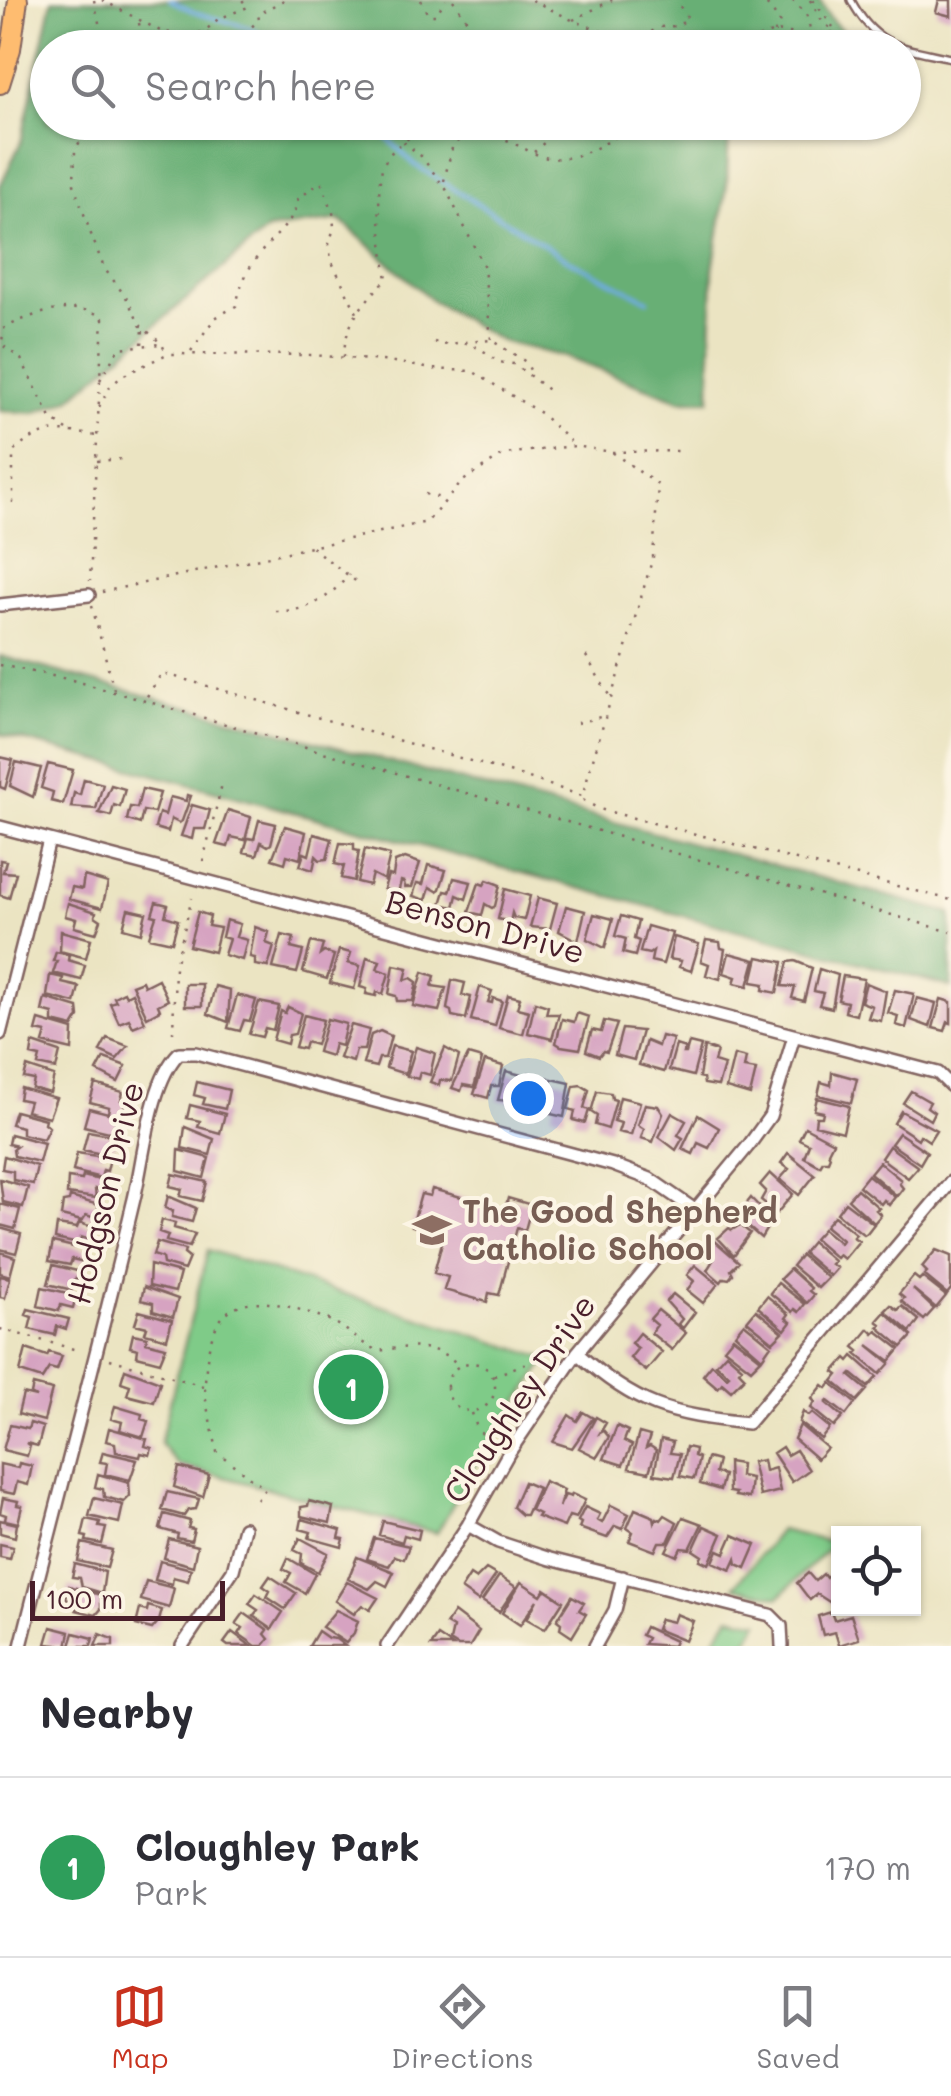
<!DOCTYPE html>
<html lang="en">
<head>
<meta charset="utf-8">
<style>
  :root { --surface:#fff; --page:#f2f2f3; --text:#2b2b33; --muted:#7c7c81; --line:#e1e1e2; --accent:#c8321e }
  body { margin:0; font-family:Mali,sans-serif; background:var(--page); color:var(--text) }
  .controls { position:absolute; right:30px; bottom:30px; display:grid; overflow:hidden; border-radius:0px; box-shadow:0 2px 8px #0004 }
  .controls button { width:90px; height:90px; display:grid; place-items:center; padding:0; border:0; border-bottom:2px solid var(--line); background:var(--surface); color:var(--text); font:50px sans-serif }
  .scale { position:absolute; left:30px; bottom:25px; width:195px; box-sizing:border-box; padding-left:10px; border:5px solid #4a1f2b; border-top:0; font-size:28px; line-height:35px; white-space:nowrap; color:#4a1f2b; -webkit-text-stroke:8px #fcf5e5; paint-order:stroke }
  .you { position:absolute; left:528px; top:1098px; width:35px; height:35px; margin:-25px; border:8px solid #fff; border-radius:50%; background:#1a73e8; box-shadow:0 0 0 15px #1a73e833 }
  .badge { display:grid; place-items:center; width:65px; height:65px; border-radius:50%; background:var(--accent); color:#fff; font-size:32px; font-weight:700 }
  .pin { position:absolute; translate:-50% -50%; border:5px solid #fff; box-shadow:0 2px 10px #0006 }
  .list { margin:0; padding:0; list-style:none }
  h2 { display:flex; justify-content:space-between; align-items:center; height:130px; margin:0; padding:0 40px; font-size:42px }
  h2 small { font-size:32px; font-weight:400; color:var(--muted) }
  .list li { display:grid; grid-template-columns:65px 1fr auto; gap:30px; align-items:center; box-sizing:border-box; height:180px; padding:0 40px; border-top:2px solid var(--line) }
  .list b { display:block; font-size:38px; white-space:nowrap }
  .list p { margin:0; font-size:32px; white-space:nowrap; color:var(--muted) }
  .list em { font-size:32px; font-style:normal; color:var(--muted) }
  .icon { flex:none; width:55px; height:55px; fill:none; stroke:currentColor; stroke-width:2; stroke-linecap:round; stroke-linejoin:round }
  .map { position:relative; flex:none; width:951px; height:1646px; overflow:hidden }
  .search { position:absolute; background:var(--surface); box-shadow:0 2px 8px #0004; left:30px; right:30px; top:30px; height:110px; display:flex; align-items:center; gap:25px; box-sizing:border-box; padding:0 35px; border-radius:55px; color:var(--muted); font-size:38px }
  .sheet { height:310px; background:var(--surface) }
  nav { display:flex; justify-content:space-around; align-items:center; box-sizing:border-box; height:140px; border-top:2px solid var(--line); background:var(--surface); font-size:28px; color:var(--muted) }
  nav a { display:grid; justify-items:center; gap:5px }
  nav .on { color:var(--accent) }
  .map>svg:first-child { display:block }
  .green { fill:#7fcb88; stroke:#64755a; stroke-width:2.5 }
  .forest { fill:#67af74; stroke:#586750; stroke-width:2.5 }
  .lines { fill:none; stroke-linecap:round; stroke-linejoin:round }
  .stream { stroke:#70abe1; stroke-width:4 }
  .building { fill:#d6a3c1 }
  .lane-casing { stroke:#826460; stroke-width:10 }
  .street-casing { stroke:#826460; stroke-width:16 }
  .primary-casing { stroke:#826460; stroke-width:22 }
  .path { stroke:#826460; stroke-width:2.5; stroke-dasharray:2.5 8; stroke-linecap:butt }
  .lane { stroke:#fff; stroke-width:5 }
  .street { stroke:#fff; stroke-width:11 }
  .primary { stroke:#febc70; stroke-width:18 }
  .labels { text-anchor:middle; stroke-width:8; stroke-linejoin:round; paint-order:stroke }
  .street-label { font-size:32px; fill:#4a1f2b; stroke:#fcf5e5 }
  .education-label { font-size:32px; font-weight:bold; fill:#785e54; stroke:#fcf5e5; text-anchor:start }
</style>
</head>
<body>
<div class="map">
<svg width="951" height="1646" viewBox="0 0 951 1646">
  <rect width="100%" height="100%" fill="#fcf5e5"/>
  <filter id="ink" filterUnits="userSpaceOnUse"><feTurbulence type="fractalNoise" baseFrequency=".01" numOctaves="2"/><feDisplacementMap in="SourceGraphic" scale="20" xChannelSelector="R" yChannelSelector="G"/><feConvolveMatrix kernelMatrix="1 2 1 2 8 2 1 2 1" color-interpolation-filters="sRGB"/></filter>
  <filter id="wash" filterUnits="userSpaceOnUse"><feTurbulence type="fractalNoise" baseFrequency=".0048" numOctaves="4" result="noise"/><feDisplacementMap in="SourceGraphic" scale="40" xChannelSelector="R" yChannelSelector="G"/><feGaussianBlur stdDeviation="2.25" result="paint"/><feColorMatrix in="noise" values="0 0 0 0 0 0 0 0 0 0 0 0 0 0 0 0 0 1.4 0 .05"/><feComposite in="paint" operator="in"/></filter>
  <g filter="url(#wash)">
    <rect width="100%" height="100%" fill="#ebe4c2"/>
    <path class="green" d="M 208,1250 L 548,1359 L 474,1466 L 437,1533 L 178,1465 L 160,1443 Z
      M 780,1530 L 834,1543 L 779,1597 L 734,1587 Z
      M 730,1616 L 759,1622 L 744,1646 L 710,1646 Z"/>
    <path class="forest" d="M 52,0 L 819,0 L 830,18 L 858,47 L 48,48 L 48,122 L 729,123 L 727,184 L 713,269 L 710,400 L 680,400 L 565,357 L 501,341 L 434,302 L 340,220 L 267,230 L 70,399 L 34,413 L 0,411 L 0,186 L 21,142 Z
      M 0,656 L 951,913 L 951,987 L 0,734 Z"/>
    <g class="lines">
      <path class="stream" d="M 170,0 L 196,13 L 250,28 L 282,48
        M 370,122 L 415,165 L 572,262 L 648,300"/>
    </g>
    <g id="blocks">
      <path class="building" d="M 939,0 L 951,0 L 951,16 L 936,12 Z
        M 0,757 L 13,760 L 5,789 L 0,787 Z
        M 16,762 L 41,768 L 33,797 L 10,786 Z
        M 48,764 L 73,770 L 63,804 L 51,801 L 53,792 L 41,788 Z
        M 84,779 L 103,784 L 96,809 L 71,807 L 74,793 L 80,795 Z
        M 111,785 L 125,789 L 120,807 L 114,805 L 111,816 L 99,813 Z
        M 142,789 L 160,793 L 154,813 L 143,811 L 140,824 L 127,820 L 130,807 L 137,808 Z
        M 187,795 L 191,796 L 182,821 L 179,823 L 171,819 L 168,832 L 155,828 L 159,813 L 165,815 L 170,797 L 186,801 Z
        M 192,805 L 210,810 L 205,829 L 194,829 L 192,839 L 181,836 Z
        M 228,810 L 251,817 L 245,840 L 231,837 L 228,847 L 216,844 Z
        M 259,820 L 276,824 L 271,844 L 268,846 L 261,842 L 257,855 L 244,852 L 248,838 L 254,839 Z
        M 285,826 L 306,832 L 300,859 L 287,855 L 285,863 L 272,859 Z
        M 314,834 L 332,839 L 327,859 L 320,860 L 316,856 L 313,870 L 300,866 L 304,853 L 309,855 Z
        M 340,843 L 354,844 L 354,850 L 359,851 L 354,881 L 341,878 L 344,866 L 335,864 Z
        M 365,849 L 390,855 L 384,880 L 372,874 L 369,885 L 357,882 Z
        M 405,858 L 420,863 L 412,887 L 405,887 L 404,882 L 401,881 L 398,893 L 384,889 L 388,875 L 393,876 L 395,862 Z
        M 0,860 L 6,861 L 3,872 L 16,873 L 9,898 L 0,895 Z
        M 428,865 L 446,870 L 440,889 L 437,891 L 430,887 L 426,900 L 413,896 L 417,883 L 423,884 Z
        M 84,876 L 108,883 L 102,908 L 69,899 L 72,887 L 82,889 Z
        M 454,878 L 471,882 L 466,899 L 457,895 L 454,907 L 441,904 L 445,891 L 450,892 Z
        M 487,880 L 500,885 L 495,906 L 492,908 L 485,904 L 482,915 L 469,912 L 479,883 L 484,885 Z
        M 505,889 L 530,896 L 524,920 L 514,918 L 512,913 L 510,922 L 498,919 Z
        M 538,898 L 557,903 L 550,929 L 530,927 Z
        M 156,902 L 168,905 L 165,916 L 178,920 L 172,942 L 149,937 L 156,916 L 152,915 Z
        M 68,903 L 96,912 L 95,916 L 101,920 L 96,933 L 74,927 L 76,919 L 65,916 Z
        M 566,906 L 585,911 L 578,941 L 559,931 Z
        M 128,909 L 146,913 L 141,933 L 123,928 Z
        M 198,912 L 210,916 L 208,926 L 220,928 L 214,952 L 189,946 Z
        M 594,914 L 613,919 L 605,948 L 587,939 Z
        M 621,916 L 638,921 L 634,939 L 639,941 L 635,956 L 623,953 L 626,939 L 615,936 Z
        M 226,920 L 240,924 L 236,937 L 247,940 L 242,960 L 224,955 L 229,939 L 222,937 Z
        M 647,926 L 672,933 L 663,964 L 651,961 L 653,951 L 649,954 L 640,952 Z
        M 255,927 L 269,932 L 266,943 L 274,946 L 268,967 L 255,965 L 255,958 L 250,957 Z
        M 61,931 L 91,939 L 86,958 L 60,951 Z
        M 282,935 L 294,938 L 291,948 L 303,951 L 297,973 L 273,968 Z
        M 674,937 L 699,944 L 691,971 L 679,967 L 681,961 L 669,959 Z
        M 706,940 L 720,942 L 721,948 L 725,949 L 720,979 L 706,975 L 709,964 L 701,961 Z
        M 311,942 L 323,945 L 320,955 L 324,952 L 334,955 L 327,979 L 303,972 Z
        M 339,950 L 351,953 L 348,963 L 360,966 L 354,989 L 330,983 Z
        M 56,952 L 69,955 L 68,960 L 85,965 L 81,980 L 53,973 L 57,961 L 53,961 Z
        M 729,953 L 755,960 L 748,986 L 734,983 L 736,977 L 724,973 Z
        M 367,957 L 380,961 L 377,969 L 389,973 L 383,994 L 377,992 L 376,996 L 366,994 L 367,989 L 360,987 Z
        M 758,957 L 783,962 L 777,993 L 763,990 L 764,984 L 752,982 Z
        M 795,961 L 812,968 L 804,1001 L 792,998 L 795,987 L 782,986 L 788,962 Z
        M 394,965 L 408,968 L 405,980 L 411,978 L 417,982 L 413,1001 L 397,1001 L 396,996 L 389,994 Z
        M 819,969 L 838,975 L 832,1008 L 819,1005 L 823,993 L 814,991 Z
        M 423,972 L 435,976 L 432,986 L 446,988 L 439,1011 L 413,1006 Z
        M 50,975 L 63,978 L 62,983 L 79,987 L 75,1003 L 47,996 Z
        M 843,976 L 864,979 L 856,1015 L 845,1012 L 847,1002 L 838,1000 Z
        M 158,979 L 168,1000 L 158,1005 L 160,1010 L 147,1017 L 132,985 L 142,981 L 144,986 Z
        M 452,980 L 465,983 L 462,995 L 471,997 L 466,1019 L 452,1016 L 451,1011 L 447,1009 Z
        M 866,983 L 886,991 L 881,1021 L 868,1018 L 872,1006 L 861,1002 Z
        M 185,984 L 202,984 L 202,1006 L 185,1006 Z
        M 215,986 L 230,990 L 228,1022 L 208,1014 Z
        M 480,987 L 492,991 L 488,1002 L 492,1003 L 493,998 L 502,1001 L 495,1026 L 471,1020 Z
        M 895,990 L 914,994 L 906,1028 L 896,1025 L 898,1016 L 888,1013 Z
        M 124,992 L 126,996 L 132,993 L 145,1022 L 133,1027 L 129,1019 L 119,1023 L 110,1003 L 116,1001 L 114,997 Z
        M 237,995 L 256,1000 L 250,1021 L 244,1020 L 240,1031 L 228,1028 Z
        M 508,995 L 520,998 L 517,1008 L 529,1011 L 523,1034 L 499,1028 Z
        M 45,998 L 78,1008 L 79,1017 L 73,1027 L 53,1022 L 53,1014 L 42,1011 Z
        M 917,998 L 936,1003 L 930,1027 L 911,1020 Z
        M 941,999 L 951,1002 L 951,1023 L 948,1022 L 945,1031 L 933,1028 Z
        M 259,1002 L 279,1006 L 273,1030 L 265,1028 L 262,1037 L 249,1034 Z
        M 535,1002 L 548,1006 L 546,1014 L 559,1014 L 552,1039 L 528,1033 Z
        M 288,1007 L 301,1013 L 295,1034 L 289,1035 L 287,1044 L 273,1040 L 281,1011 L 285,1013 Z
        M 577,1013 L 589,1017 L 580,1049 L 561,1046 L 556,1043 L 562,1019 L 574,1022 Z
        M 304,1015 L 323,1020 L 316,1045 L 306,1042 L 304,1049 L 295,1047 Z
        M 327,1019 L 346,1024 L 341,1046 L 334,1044 L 331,1056 L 318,1052 Z
        M 39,1020 L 73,1030 L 72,1050 L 43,1043 L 46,1033 L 36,1031 Z
        M 604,1021 L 617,1024 L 607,1052 L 603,1051 L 599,1056 L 586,1051 L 592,1030 L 601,1032 Z
        M 351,1025 L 369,1030 L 364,1050 L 356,1050 L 353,1062 L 339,1058 Z
        M 622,1029 L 642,1031 L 634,1060 L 615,1055 Z
        M 380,1031 L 391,1036 L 385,1058 L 379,1058 L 376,1067 L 363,1064 L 371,1035 Z
        M 661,1036 L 673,1039 L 664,1072 L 639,1065 L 646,1041 L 658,1046 Z
        M 107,1038 L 128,1046 L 117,1059 L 100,1051 Z
        M 33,1043 L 60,1052 L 56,1069 L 38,1065 L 40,1057 L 31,1055 Z
        M 689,1043 L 701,1046 L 693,1076 L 669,1070 L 676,1045 L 685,1048 L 683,1053 L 686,1053 Z
        M 392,1046 L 411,1051 L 405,1074 L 386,1068 Z
        M 416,1047 L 435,1053 L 430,1075 L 420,1072 L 418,1079 L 407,1076 Z
        M 704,1047 L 717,1051 L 714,1062 L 724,1065 L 718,1086 L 704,1084 L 703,1078 L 699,1077 Z
        M 445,1048 L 459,1056 L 452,1081 L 440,1080 L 439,1085 L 430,1082 Z
        M 468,1055 L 482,1059 L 474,1087 L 463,1085 L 461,1091 L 452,1088 Z
        M 734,1055 L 746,1058 L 744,1068 L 756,1070 L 750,1095 L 726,1088 Z
        M 104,1058 L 126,1066 L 118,1082 L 97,1071 Z
        M 485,1061 L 503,1066 L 499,1086 L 491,1086 L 488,1098 L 474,1094 Z
        M 27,1067 L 54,1076 L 50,1093 L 32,1088 L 34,1080 L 24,1078 Z
        M 506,1071 L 525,1076 L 519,1102 L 498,1100 Z
        M 832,1072 L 857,1079 L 851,1103 L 818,1095 L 821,1082 L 831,1085 Z
        M 529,1073 L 549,1078 L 540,1111 L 527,1108 L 530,1096 L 524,1095 Z
        M 552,1079 L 570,1083 L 564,1117 L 551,1114 L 554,1102 L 547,1098 Z
        M 197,1082 L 229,1090 L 225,1109 L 203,1104 L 205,1098 L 194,1095 Z
        M 95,1084 L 123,1092 L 121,1100 L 125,1101 L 123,1114 L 120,1126 L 115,1124 L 113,1133 L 84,1126 L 89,1108 L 108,1113 L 109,1107 L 90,1102 Z
        M 581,1085 L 589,1090 L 584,1108 L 589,1110 L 585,1123 L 573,1120 L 575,1111 L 568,1109 L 574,1086 Z
        M 21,1088 L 56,1098 L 49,1117 L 26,1111 L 29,1101 L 19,1099 Z
        M 597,1091 L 611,1093 L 612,1099 L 616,1100 L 608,1129 L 595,1125 L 597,1116 L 591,1112 Z
        M 911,1091 L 930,1102 L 927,1107 L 934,1112 L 930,1120 L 903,1103 Z
        M 620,1097 L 640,1102 L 631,1135 L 618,1132 L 621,1123 L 614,1121 Z
        M 817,1098 L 849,1106 L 843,1132 L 815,1125 L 816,1117 L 822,1117 L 823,1112 L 814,1110 Z
        M 645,1104 L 658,1106 L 663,1114 L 653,1142 L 641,1138 L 644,1129 L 638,1125 Z
        M 190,1105 L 225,1114 L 220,1133 L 198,1127 L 200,1121 L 187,1118 Z
        M 15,1111 L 45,1119 L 44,1123 L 49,1127 L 43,1139 L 22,1134 L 22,1127 L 11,1124 Z
        M 901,1111 L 936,1130 L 929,1141 L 920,1135 L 918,1139 L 894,1123 Z
        M 672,1113 L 686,1121 L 678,1135 L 683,1138 L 676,1150 L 659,1137 Z
        M 698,1115 L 719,1128 L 709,1148 L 698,1143 L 693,1154 L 682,1149 Z
        M 185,1127 L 214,1139 L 210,1155 L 182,1148 Z
        M 805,1127 L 833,1142 L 828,1152 L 830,1156 L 828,1161 L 823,1161 L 820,1166 L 804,1157 L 809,1144 L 799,1139 Z
        M 88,1131 L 116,1136 L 114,1146 L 107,1145 L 102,1154 L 83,1150 Z
        M 899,1133 L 927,1152 L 920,1164 L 891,1144 Z
        M 10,1134 L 44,1143 L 39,1162 L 14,1156 L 13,1149 L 17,1146 L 8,1144 Z
        M 889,1146 L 918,1167 L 908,1178 L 881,1158 Z
        M 179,1150 L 209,1158 L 204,1178 L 178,1171 Z
        M 77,1153 L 110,1158 L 107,1171 L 103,1170 L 101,1178 L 73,1171 Z
        M 788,1153 L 815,1175 L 799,1195 L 780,1179 L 789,1169 L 781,1163 Z
        M 4,1156 L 37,1166 L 33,1184 L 13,1180 L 13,1171 L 2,1169 Z
        M 879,1162 L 901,1180 L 899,1183 L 903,1188 L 897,1196 L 870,1173 Z
        M 770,1173 L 793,1194 L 777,1213 L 761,1200 L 766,1191 L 760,1185 Z
        M 173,1174 L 207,1182 L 202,1201 L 180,1196 L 182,1189 L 170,1186 Z
        M 868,1175 L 895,1197 L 889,1205 L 884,1200 L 881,1204 L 859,1186 Z
        M 83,1176 L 104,1181 L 102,1191 L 95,1189 L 96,1198 L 67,1194 L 68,1178 L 82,1180 Z
        M 0,1179 L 28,1187 L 23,1207 L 3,1202 Z
        M 432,1189 L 505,1209 L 508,1198 L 532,1205 L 525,1230 L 517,1228 L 499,1295 L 489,1293 L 487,1302 L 444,1290 L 448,1277 L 434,1273 L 444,1235 L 412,1226 L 421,1194 L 430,1196 Z
        M 857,1189 L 879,1208 L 876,1210 L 881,1215 L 874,1223 L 848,1199 Z
        M 168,1196 L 196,1208 L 192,1222 L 172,1217 L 173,1211 L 165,1208 Z
        M 70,1197 L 99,1205 L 95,1218 L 86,1215 L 82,1221 L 61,1216 L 63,1202 L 69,1201 Z
        M 751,1198 L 772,1220 L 761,1238 L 746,1225 L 752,1216 L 743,1208 Z
        M 845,1202 L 874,1224 L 867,1233 L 864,1235 L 837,1213 Z
        M 0,1204 L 20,1209 L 15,1229 L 0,1225 Z
        M 834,1216 L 856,1234 L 853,1237 L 859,1241 L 844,1259 L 839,1255 L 836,1258 L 814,1239 L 823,1229 L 840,1243 L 842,1240 L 825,1226 Z
        M 162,1220 L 175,1223 L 174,1228 L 195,1234 L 189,1247 L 166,1241 L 168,1235 L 159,1232 Z
        M 79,1223 L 93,1227 L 90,1240 L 81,1237 L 79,1244 L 55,1239 L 57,1225 L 77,1228 Z
        M 740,1225 L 750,1233 L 734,1255 L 718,1238 L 729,1228 L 732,1230 Z
        M 0,1228 L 21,1234 L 16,1253 L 0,1249 Z
        M 715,1241 L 739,1262 L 731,1270 L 733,1274 L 729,1279 L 724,1278 L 721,1282 L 707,1270 L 714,1259 L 706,1252 Z
        M 53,1242 L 86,1250 L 84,1262 L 72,1259 L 70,1265 L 49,1261 Z
        M 157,1242 L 185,1250 L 184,1254 L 189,1258 L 184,1270 L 163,1264 L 162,1258 L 153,1255 Z
        M 812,1242 L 834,1261 L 831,1264 L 837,1268 L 830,1276 L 803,1253 Z
        M 936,1250 L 951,1256 L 951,1289 L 947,1294 L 924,1275 L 927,1272 L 922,1267 Z
        M 0,1252 L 15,1257 L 10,1276 L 0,1273 Z
        M 801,1255 L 828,1278 L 818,1288 L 792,1266 Z
        M 53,1265 L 81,1272 L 79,1280 L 75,1279 L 72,1290 L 48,1284 Z
        M 150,1265 L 180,1273 L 175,1292 L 149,1286 Z
        M 695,1265 L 718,1284 L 703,1303 L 687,1290 L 694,1281 L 687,1275 Z
        M 790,1269 L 811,1288 L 809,1291 L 814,1295 L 807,1303 L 780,1279 Z
        M 0,1276 L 10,1278 L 5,1298 L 0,1297 Z
        M 914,1276 L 919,1280 L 922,1277 L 946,1296 L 936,1308 L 913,1289 L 934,1309 L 924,1320 L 901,1301 L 904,1298 L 899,1294 Z
        M 778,1283 L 805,1304 L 799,1312 L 795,1309 L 793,1312 L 770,1293 Z
        M 42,1287 L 76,1295 L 73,1308 L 61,1305 L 59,1311 L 38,1306 Z
        M 144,1287 L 178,1299 L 173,1317 L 153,1311 L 153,1303 L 141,1300 Z
        M 673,1294 L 695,1312 L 683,1328 L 678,1324 L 682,1319 L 666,1301 Z
        M 767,1296 L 789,1314 L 786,1318 L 791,1322 L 785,1330 L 758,1307 Z
        M 891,1305 L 898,1310 L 902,1306 L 919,1320 L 910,1332 L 885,1311 Z
        M 28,1309 L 69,1319 L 66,1329 L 57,1326 L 55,1335 L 29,1329 L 32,1317 L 26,1315 Z
        M 658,1310 L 686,1333 L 672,1350 L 651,1333 L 657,1325 L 650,1319 Z
        M 756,1310 L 783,1332 L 773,1342 L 747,1321 Z
        M 139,1311 L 172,1320 L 167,1339 L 145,1333 L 147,1327 L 135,1324 Z
        M 885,1312 L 912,1336 L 902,1347 L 878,1327 L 881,1324 L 877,1321 Z
        M 744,1323 L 771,1345 L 762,1358 L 735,1334 Z
        M 869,1329 L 874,1334 L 877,1331 L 900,1349 L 890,1361 L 868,1345 L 890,1363 L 880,1374 L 856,1354 L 859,1351 L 854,1347 Z
        M 639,1333 L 662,1352 L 646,1371 L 630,1358 L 638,1348 L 631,1343 Z
        M 133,1334 L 147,1337 L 146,1342 L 166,1347 L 160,1362 L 137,1356 L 138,1349 L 130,1347 Z
        M 733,1337 L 761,1359 L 751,1369 L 724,1348 Z
        M 26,1349 L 47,1356 L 49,1352 L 62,1356 L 57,1370 L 49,1368 L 42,1379 L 20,1372 Z
        M 726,1353 L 742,1367 L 739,1371 L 745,1377 L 731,1391 L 722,1383 L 718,1388 L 703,1375 L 712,1364 L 727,1377 L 729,1375 L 716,1364 Z
        M 853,1356 L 877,1377 L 868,1387 L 852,1374 L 850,1376 L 867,1390 L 857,1401 L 833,1381 L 838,1375 L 834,1372 L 846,1358 L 849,1361 Z
        M 125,1369 L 160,1382 L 154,1402 L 127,1395 L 130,1385 L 121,1382 Z
        M 831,1383 L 855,1403 L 846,1415 L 828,1401 L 826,1403 L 843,1417 L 834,1427 L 811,1408 L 815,1402 L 812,1399 L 823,1385 L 827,1388 Z
        M 33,1385 L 52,1390 L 44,1421 L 18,1414 L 23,1394 L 36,1397 L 31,1394 Z
        M 115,1406 L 142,1414 L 141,1419 L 148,1421 L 143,1437 L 120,1430 L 122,1422 L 111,1419 Z
        M 583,1412 L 593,1418 L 572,1448 L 553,1442 L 569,1415 L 577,1421 Z
        M 803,1412 L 809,1416 L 812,1413 L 830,1428 L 821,1439 L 799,1422 Z
        M 596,1417 L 606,1423 L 600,1433 L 604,1431 L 609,1437 L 597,1457 L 579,1448 Z
        M 30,1423 L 43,1427 L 38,1446 L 26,1443 L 30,1446 L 27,1456 L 3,1450 L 10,1425 L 28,1429 Z
        M 800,1425 L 827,1448 L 817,1459 L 794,1439 Z
        M 617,1426 L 628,1431 L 624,1441 L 632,1445 L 623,1465 L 604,1459 Z
        M 109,1428 L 147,1439 L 145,1446 L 152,1448 L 150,1455 L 141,1453 L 140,1457 L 116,1452 L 115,1443 L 106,1441 Z
        M 639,1433 L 650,1436 L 646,1448 L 650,1446 L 656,1450 L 649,1472 L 629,1468 Z
        M 661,1439 L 673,1442 L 670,1453 L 680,1454 L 674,1477 L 654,1474 Z
        M 686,1447 L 695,1449 L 694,1456 L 699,1458 L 694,1479 L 680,1476 Z
        M 782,1447 L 787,1455 L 796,1450 L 809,1470 L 792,1482 L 773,1453 Z
        M 103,1452 L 137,1460 L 130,1480 L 105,1474 L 107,1463 L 100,1462 Z
        M 707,1458 L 718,1461 L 715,1473 L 724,1475 L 720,1490 L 700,1484 Z
        M 763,1460 L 765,1471 L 775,1468 L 780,1491 L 760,1496 L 752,1462 Z
        M 728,1462 L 741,1464 L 740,1476 L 751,1478 L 749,1498 L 735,1496 L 736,1493 L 729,1492 Z
        M 19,1463 L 32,1466 L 28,1485 L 17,1482 L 14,1494 L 0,1491 L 0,1464 L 18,1468 Z
        M 179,1467 L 209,1475 L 203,1497 L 174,1487 Z
        M 98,1474 L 129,1483 L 130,1496 L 124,1502 L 104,1497 L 103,1489 L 95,1487 Z
        M 544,1481 L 564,1490 L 559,1507 L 565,1495 L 571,1497 L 572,1494 L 585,1500 L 576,1518 L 569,1516 L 564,1527 L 537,1517 L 539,1514 L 531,1510 Z
        M 524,1482 L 538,1488 L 526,1515 L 522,1515 L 513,1507 Z
        M 167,1492 L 199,1499 L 196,1509 L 188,1510 L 184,1516 L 162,1510 Z
        M 3,1498 L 18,1501 L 17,1505 L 22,1506 L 18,1523 L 5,1520 L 6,1515 L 0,1513 Z
        M 94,1498 L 123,1505 L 119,1523 L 89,1516 Z
        M 309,1501 L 333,1507 L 330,1523 L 301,1516 L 301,1507 L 308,1506 Z
        M 611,1505 L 629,1514 L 622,1529 L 615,1526 L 607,1538 L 579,1528 L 581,1523 L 578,1521 L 585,1507 L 600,1514 L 597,1520 L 602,1523 Z
        M 635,1509 L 654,1517 L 655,1522 L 657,1518 L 661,1520 L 665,1515 L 677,1522 L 668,1542 L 659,1542 L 655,1551 L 629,1541 L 633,1532 L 627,1528 Z
        M 164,1514 L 190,1521 L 188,1528 L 194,1529 L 191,1541 L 177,1538 L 178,1534 L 160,1529 Z
        M 683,1517 L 702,1524 L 690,1549 L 681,1548 L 677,1556 L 666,1551 Z
        M 86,1519 L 100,1522 L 99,1527 L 106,1528 L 102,1544 L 86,1541 L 87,1537 L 82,1536 Z
        M 302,1519 L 341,1530 L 339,1538 L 344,1539 L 342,1547 L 309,1538 L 311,1532 L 300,1529 Z
        M 0,1520 L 17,1524 L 15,1537 L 0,1533 Z
        M 383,1521 L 420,1530 L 418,1539 L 404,1535 L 402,1542 L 379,1535 Z
        M 704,1526 L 722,1534 L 709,1564 L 700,1560 L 702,1556 L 693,1550 Z
        M 733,1535 L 756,1545 L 746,1568 L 737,1564 L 736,1559 L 731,1570 L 713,1562 L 718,1550 L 725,1553 Z
        M 300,1538 L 328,1553 L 318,1572 L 301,1563 L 302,1554 L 294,1550 Z
        M 374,1538 L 409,1546 L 404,1559 L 395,1556 L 389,1566 L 367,1559 Z
        M 169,1539 L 197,1546 L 193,1566 L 164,1558 Z
        M 82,1543 L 112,1550 L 107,1568 L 78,1561 Z
        M 0,1544 L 13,1547 L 10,1559 L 0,1557 Z
        M 357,1557 L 394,1572 L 387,1586 L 377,1581 L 369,1589 L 348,1579 Z
        M 288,1558 L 315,1574 L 305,1593 L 286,1582 L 291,1573 L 283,1569 Z
        M 160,1561 L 191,1569 L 188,1581 L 173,1577 L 172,1584 L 155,1580 Z
        M 75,1564 L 105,1572 L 102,1593 L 82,1587 L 80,1578 L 72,1577 Z
        M 486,1569 L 496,1575 L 478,1601 L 461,1589 L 470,1575 L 476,1579 Z
        M 834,1571 L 838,1576 L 838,1601 L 834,1605 L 817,1594 L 810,1600 L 797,1583 L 808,1573 L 815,1581 L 823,1574 L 826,1578 Z
        M 270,1576 L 296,1593 L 285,1609 L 267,1597 L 270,1591 L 263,1586 Z
        M 499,1576 L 516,1587 L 499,1612 L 482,1601 Z
        M 146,1581 L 174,1588 L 169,1608 L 141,1600 Z
        M 347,1582 L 378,1598 L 370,1610 L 362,1605 L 354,1614 L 335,1601 Z
        M 521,1582 L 541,1595 L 545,1589 L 563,1601 L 545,1629 L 527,1619 L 537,1600 L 520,1625 L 502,1613 Z
        M 69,1586 L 101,1595 L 101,1609 L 96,1615 L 76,1610 L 76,1602 L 66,1599 Z
        M 256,1594 L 283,1612 L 272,1629 L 253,1616 L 258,1610 L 249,1604 Z
        M 572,1596 L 584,1603 L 579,1610 L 586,1614 L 572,1637 L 560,1629 L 561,1623 L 557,1620 Z
        M 148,1606 L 162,1610 L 159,1621 L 152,1629 L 136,1625 L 140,1609 L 147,1611 Z
        M 336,1610 L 358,1621 L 354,1633 L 346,1643 L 322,1627 Z
        M 454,1612 L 479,1631 L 470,1646 L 458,1646 L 450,1641 L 453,1628 L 446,1624 Z
        M 831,1612 L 834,1620 L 851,1615 L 859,1639 L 839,1645 L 835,1632 L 823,1635 L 818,1616 Z
        M 244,1613 L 268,1630 L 265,1634 L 269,1639 L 263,1646 L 256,1646 L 239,1634 L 243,1628 L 236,1624 Z
        M 676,1614 L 693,1621 L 685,1641 L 656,1629 L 660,1619 L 673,1622 Z
        M 51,1627 L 70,1632 L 67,1646 L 46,1644 Z
        M 645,1627 L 675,1641 L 673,1646 L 644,1644 L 647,1638 L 641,1635 Z
        M 318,1631 L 328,1638 L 336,1639 L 345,1646 L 309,1646 Z
        M 232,1632 L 251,1646 L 228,1646 L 224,1643 Z
        M 74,1633 L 93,1638 L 91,1646 L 70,1646 Z
        M 100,1634 L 113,1639 L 113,1646 L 95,1646 Z
        M 438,1636 L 453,1646 L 431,1646 Z"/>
    </g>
  </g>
  <g filter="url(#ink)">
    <use href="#blocks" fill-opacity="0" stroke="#826460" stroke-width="2.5"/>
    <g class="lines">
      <g class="lane-casing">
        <path id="lane" d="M 851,0 C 876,48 903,47 951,58"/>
      </g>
      <g class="street-casing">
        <path id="street" d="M 0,605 L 89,595
          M 0,827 L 938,1073 L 951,1086
          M 0,1034 L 49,840
          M 577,1353 C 636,1406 670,1415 748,1423 L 951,1182
          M 468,1525 L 498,1542 L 550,1559 L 770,1615 L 781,1626 L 782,1646
          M 21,1646 C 58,1498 98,1351 133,1203 C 144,1161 149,1083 179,1053 L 196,1053 L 613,1165 L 650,1179 L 695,1210
          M 182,1646 L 233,1570 L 244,1528
          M 387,1646 L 468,1525 L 508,1454 L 577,1353 L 749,1145 L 770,1116 L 794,1036
          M 595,1646 L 615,1610 L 623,1577"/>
      </g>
      <g class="primary-casing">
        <path id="primary" d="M 0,84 L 11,49 L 18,0"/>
      </g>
      <path class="path" d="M 94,0 L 102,36 L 98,48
        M 102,0 L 162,32 L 181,34 L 204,32 L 218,19 L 248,7 L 242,0
        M 421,0 L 428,15 L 435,15 L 446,0
        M 453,0 L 486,48
        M 532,0 L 572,20 L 646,48
        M 792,0 L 806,13 L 811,33
        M 810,0 L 823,23 L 835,31
        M 813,0 L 833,27
        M 573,20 L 612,0
        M 139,23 L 142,40
        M 207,33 L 235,42 L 259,20 L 258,14 L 284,0
        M 236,42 L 252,48
        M 633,42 L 660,27 L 677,26 L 688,19 L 676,0
        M 137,48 L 146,36 L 159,33
        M 686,48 L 718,48
        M 729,48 L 777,31 L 802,35 L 836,32
        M 762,48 L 770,44 L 780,21 L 763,0
        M 82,122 L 82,137 L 75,151 L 74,184 L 89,229 L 104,268 L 126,297 L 140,325 L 162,344 L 166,353
        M 379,122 L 421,156 L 446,189 L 484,267 L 491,340
        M 482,122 L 500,125 L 507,122
        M 525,122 L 548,134
        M 534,152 L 547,140 L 551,128 L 548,122
        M 444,181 L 453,144 C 490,121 506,143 541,156 C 571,167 613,141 636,122
        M 434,342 L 443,345 L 464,342 L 481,349 L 498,362 L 514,364 L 551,392
        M 465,342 L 491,340 L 526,362 L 533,376
        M 142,344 L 143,328
        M 191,351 L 215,318 L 236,306 C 240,287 246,271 258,256 C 273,236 294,224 298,199 L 321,182 L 333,211 L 334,228 L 329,244 L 331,260 L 357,313
        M 344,357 C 344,323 364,302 387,279 C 383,254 374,189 383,166 C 391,145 414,137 429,122
        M 100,380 L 119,348 L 159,344
        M 99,407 L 110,387 L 122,376 L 167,354 L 312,355 L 394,362 L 431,369 L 472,371 L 540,413 L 574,445
        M 67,430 L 51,418 L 21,359 L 2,345 L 3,329 C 28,315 77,298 103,318 L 90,581
        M 612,452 L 680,451
        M 97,461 L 125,459
        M 425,494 L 445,499
        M 13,503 L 13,452 C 43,426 58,429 96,436
        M 312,547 C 328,561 344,571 360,585
        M 102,592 L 427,522 L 463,481 L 504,454 L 575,446 L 612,452 L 658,485 L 653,557 L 582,796 L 523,776 L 162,673 L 144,701
        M 92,606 L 114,690
        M 276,611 C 308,612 328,599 349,575
        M 586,656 L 610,697
        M 0,665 L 72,680 L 951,932
        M 577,723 L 604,716
        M 583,800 L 599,809 L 951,900
        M 203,861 L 223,780
        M 173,1033 L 175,966 L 192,898
        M 0,1329 L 81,1351
        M 110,1359 L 203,1386
        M447 1387a24 24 0 1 1 48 0a24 24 0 1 1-48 0Z
        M 494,1376 L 538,1358 L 551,1358
        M 472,1413 L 476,1425 L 490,1446
        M 257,1500 L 265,1489 L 217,1452 C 214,1430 204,1405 205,1384 C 208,1288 253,1291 329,1320 C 346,1327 358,1342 374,1349 C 381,1352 390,1349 397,1348 C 424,1346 440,1348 460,1366"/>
      <use href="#lane" class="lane"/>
      <use href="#street" class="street"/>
      <use href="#primary" class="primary"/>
    </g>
  </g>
  <defs>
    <g id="school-bare" transform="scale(3)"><path d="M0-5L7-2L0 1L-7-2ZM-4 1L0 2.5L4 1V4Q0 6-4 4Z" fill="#8d6e63" stroke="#fcf5e5" stroke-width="2.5" paint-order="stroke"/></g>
  </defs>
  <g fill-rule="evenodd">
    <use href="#school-bare" x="432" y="1230"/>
  </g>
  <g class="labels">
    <g class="street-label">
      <text transform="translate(485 927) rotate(15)" y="11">Benson Drive</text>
      <text transform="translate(106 1193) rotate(-76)" y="11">Hodgson Drive</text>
      <text transform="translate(520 1399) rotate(-56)" y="11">Cloughley Drive</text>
    </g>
    <g class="education-label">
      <text x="462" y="1223">The Good Shepherd<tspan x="462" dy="37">Catholic School</tspan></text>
    </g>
  </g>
</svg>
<div class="controls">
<button><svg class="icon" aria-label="locate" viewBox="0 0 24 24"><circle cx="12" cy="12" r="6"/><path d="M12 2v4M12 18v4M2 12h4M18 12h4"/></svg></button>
</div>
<div class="scale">100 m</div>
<div class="you"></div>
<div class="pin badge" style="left:351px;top:1387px;background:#2e9e5b">1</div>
<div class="search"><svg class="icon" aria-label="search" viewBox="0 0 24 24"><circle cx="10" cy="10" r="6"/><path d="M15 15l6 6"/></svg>Search here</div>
</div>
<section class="sheet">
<h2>Nearby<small></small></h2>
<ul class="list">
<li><span class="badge" style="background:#2e9e5b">1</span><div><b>Cloughley Park</b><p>Park</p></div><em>170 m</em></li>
</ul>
</section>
<nav>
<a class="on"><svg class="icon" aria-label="map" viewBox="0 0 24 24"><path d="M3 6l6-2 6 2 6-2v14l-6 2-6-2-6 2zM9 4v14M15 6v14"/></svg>Map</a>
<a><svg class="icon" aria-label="directions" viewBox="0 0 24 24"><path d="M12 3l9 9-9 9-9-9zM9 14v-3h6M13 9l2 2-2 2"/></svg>Directions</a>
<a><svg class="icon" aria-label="saved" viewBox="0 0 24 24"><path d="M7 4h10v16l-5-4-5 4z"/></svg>Saved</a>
</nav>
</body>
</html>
